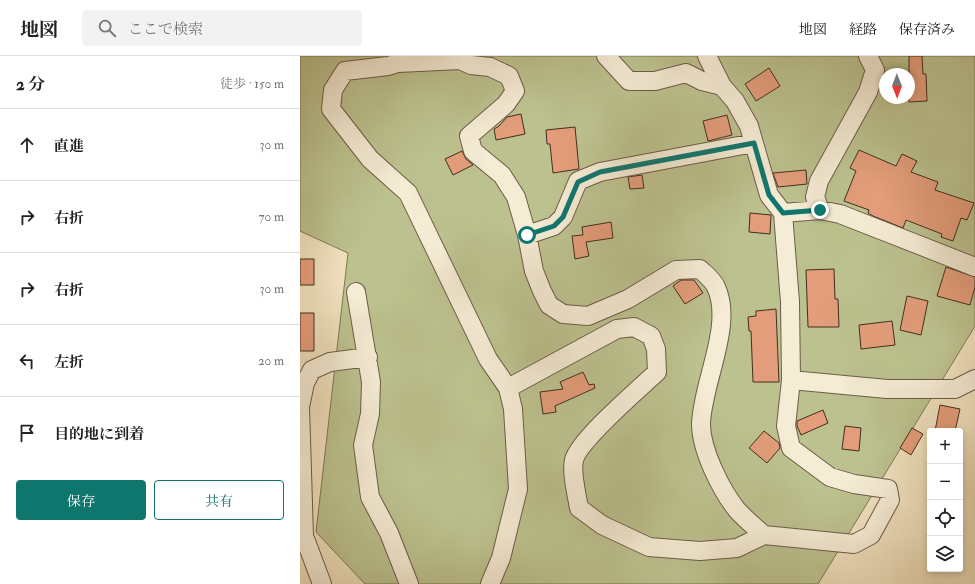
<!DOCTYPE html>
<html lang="ja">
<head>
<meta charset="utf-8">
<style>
  :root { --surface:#fff; --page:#f2f2f2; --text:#222; --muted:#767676; --line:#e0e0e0; --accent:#0f766e }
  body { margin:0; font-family:"IM FELL Double Pica","Noto Serif JP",serif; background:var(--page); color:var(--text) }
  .controls { position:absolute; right:12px; bottom:12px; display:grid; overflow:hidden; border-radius:4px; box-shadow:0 2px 6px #0003 }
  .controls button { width:36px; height:36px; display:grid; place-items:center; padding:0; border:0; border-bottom:1px solid var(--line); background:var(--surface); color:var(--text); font:20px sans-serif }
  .compass { position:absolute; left:579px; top:12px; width:36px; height:36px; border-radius:50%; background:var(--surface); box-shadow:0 2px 6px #0003; rotate:179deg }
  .stop { position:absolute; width:12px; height:12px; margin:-9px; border:3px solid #0f766e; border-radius:50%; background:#fff }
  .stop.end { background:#0f766e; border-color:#fff; box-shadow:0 1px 4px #0008 }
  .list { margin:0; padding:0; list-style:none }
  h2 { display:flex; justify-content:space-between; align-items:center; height:52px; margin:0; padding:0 16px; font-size:17px }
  h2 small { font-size:13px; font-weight:400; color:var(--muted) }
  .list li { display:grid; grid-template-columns:26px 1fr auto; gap:12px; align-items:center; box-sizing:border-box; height:72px; padding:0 16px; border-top:1px solid var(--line) }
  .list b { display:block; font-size:15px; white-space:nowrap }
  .list em { font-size:13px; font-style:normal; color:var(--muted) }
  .actions { display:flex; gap:8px; padding:12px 16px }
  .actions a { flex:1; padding:9px 0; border:1px solid var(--accent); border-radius:4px; text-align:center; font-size:14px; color:var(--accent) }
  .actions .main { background:var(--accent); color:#fff }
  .icon { flex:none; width:22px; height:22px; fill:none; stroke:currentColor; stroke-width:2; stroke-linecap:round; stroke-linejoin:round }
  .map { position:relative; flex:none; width:675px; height:528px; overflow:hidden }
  header { display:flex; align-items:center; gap:24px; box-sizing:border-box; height:56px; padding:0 20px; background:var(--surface); border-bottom:1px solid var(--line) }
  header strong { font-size:19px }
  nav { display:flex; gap:22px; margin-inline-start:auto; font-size:14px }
  .search { width:280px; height:36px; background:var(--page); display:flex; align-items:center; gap:10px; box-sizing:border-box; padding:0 14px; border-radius:4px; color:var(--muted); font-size:15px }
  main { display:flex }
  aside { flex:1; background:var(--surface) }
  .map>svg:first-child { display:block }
  .green { fill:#bcc28f; stroke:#7f7857; fill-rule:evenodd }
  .building { fill:#e39d7a; stroke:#422e1f }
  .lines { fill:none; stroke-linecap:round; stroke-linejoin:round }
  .street-casing { stroke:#6e5b47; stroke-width:20 }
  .street { stroke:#f5ecd5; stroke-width:18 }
  .route { stroke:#0f766e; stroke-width:5 }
</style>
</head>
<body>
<header>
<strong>地図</strong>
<div class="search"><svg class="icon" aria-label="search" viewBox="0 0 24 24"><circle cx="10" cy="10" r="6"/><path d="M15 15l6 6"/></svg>ここで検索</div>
<nav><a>地図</a><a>経路</a><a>保存済み</a></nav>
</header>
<main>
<aside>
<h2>2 分<small>徒歩 · 150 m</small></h2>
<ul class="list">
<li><svg class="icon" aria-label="ahead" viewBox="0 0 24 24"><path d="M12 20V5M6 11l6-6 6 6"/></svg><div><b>直進</b></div><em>30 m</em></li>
<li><svg class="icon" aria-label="right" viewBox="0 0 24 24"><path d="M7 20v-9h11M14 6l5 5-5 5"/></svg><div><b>右折</b></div><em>70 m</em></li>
<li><svg class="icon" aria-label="right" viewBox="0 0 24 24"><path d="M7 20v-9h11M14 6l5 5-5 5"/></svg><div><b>右折</b></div><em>30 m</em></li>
<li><svg class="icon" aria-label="left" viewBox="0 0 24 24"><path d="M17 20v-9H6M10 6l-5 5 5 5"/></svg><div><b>左折</b></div><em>20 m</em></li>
<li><svg class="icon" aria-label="arrive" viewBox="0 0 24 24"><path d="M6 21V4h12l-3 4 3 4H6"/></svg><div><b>目的地に到着</b></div></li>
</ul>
<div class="actions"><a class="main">保存</a><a>共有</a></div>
</aside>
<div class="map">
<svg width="675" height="528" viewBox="0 0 675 528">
  <rect width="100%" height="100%" fill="#f0e1be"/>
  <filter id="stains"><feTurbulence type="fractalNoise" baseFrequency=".005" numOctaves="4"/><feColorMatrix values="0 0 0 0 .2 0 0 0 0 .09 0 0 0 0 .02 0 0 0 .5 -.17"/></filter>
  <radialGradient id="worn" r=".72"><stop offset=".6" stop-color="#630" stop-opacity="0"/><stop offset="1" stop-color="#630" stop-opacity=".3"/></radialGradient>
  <path class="green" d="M 0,0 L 675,0 L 675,270 L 518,528 L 65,528 L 16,476 L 48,197 L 0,175 ZM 585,18 L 609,18 L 609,42 L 585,42 Z"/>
  <path class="building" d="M 609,0 L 622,0 L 623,18 L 626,18 L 627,45 L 609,46 Z
    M 469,12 L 480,30 L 456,45 L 445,28 Z
    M 221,58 L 225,78 L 196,84 L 194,73 L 199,70 L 207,61 Z
    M 427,59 L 432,79 L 408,85 L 403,65 Z
    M 275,71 L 279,113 L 253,117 L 250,88 L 247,88 L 246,74 Z
    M 559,94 L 596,110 L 602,98 L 617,105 L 611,116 L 638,126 L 635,134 L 674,147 L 667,164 L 661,162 L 653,185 L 641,181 L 642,178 L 606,164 L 603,172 L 573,160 L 568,157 L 569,154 L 544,145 L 556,115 L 550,112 Z
    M 162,95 L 166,103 L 173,109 L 153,119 L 145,103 Z
    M 506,114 L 507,128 L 478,131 L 473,117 Z
    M 342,119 L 344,132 L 330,133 L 328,121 Z
    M 450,157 L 471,159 L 470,178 L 449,176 Z
    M 311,166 L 313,182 L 286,186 L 289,200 L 275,203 L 272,180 L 283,179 L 282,171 Z
    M 0,203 L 14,203 L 14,229 L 0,229 Z
    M 646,211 L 675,221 L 675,231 L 670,249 L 637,240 Z
    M 534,213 L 535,243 L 538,243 L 539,271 L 508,271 L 506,214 Z
    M 381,224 L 394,224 L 403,237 L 385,248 L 373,230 Z
    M 607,240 L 628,245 L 621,279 L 600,274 Z
    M 476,253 L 479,326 L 453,326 L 451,275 L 449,275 L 448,261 L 456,260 L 456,255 Z
    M 0,257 L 14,257 L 14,295 L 0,295 Z
    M 592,265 L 595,289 L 561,293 L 559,269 Z
    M 283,316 L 289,329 L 294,328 L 295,332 L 255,350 L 256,356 L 243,358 L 240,336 L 263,333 L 260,326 Z
    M 640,349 L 660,353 L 655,375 L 635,375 Z
    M 523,354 L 528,367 L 501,379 L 497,370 L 497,365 Z
    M 545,370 L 561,372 L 559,395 L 542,393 Z
    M 612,372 L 623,378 L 611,399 L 600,392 Z
    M 464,375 L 479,387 L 480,392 L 467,407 L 449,392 Z"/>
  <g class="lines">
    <g class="street-casing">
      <path id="street" d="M 306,0 L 329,25 L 355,25 L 386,17 L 402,25 L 422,30
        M 520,154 L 515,141 L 519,125 L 568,36 L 575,14 L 568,0
        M 483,157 L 520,154 L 540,158 L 675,211
        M 227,179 L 254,170 L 263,161 L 278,125 L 300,116 L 454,87
        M 56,236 L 71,326 L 70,358 L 63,389 L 70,441 L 89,477 L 109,528
        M 491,324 L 587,333 L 655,333 L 675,323
        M 208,332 L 317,273 L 334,271 L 351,280 L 356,293 L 357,316 C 340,332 279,384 274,404 C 271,416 277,440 279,452 L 302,469 L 349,491 L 400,495 L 437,492 L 464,479 L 554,488 L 571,479 L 590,444 L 588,433 L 554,428 L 530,421 L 491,392 L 486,370 L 491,324 L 490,246 L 483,157 L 469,139 L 449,70 L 435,45 L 422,30 L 407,0
        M 0,477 L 4,480 L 22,528
        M 4,480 L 0,351 L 5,327 L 12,314 L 30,306 L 68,301
        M 190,528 L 201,502 L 218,433 L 213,353 L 208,332 L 188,303 L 108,137 L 70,103 L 31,53 L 33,34 L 45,15 L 88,10 L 98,7 L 160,4 L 171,9 L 190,11 L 209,20 L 215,35 L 206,48 L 169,80 L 173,95 L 202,119 L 216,141 L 227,179 L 234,215 L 242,235 L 249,249 L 263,258 L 288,260 L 328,243 L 376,214 L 400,213 C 405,218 413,224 416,231 C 434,269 402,327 401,368 C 401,394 421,434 437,454 C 445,463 455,471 464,479"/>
    </g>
    <use href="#street" class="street"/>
  </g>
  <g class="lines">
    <path class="route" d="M 227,179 L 254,170 L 263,161 L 278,126 L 300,116 L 454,87 L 469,139 L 483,157 L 520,154"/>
  </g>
  <rect width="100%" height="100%" filter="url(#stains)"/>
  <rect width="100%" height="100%" fill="url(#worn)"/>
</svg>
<div class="controls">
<button>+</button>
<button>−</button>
<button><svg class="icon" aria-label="locate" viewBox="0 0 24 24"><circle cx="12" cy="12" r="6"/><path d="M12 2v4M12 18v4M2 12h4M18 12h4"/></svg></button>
<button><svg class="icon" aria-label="layers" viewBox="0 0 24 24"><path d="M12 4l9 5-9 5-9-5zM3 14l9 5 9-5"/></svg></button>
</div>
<svg class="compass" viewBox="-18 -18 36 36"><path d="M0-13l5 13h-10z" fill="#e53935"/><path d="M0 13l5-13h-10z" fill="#767676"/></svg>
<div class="stop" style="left:227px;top:179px"></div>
<div class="stop end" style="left:520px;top:154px"></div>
</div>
</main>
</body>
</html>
